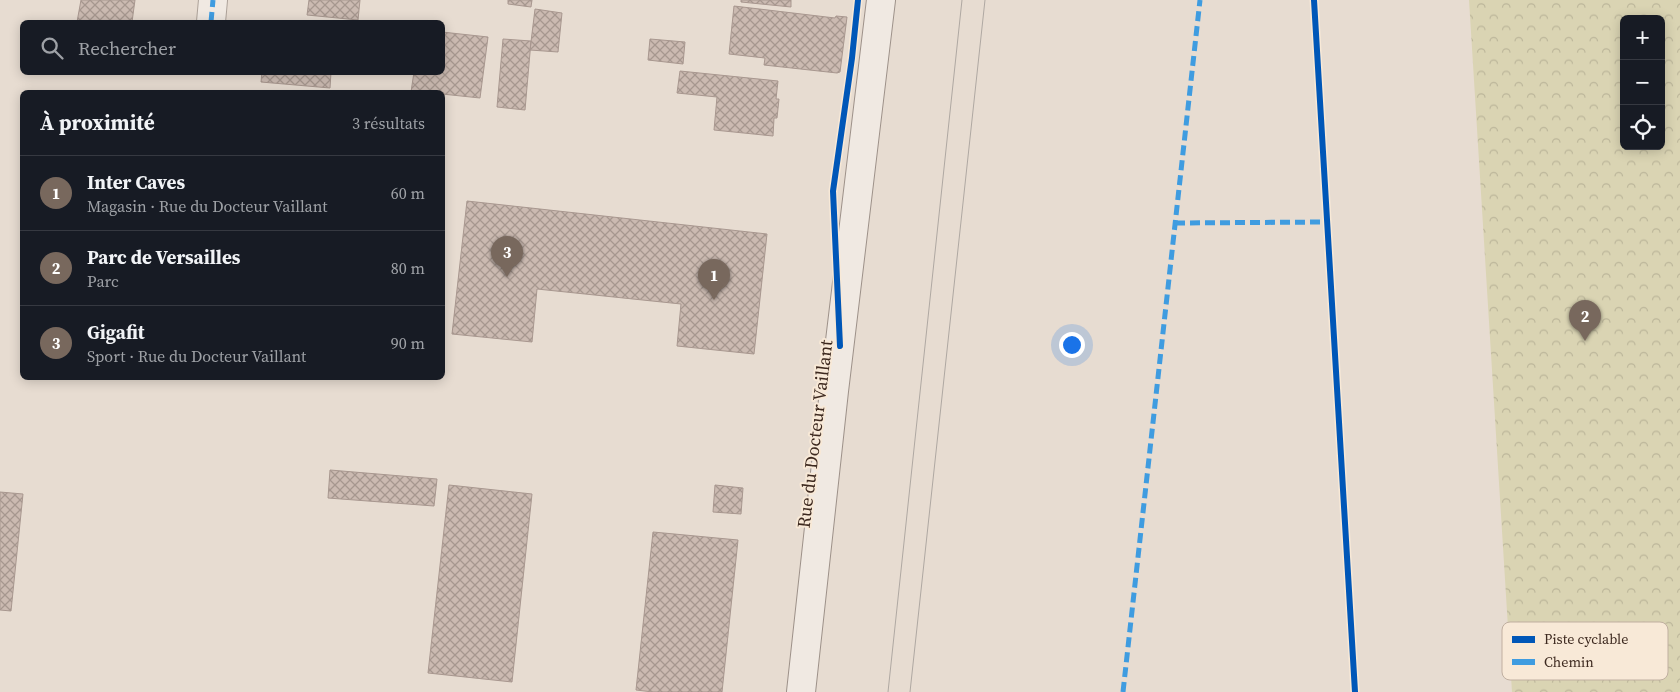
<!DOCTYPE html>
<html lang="fr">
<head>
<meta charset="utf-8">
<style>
  :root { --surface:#171b24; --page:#242831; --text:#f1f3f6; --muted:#9ea1a6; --line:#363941; --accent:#78685d }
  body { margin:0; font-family:"Source Serif 4",serif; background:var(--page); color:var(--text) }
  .controls { position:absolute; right:15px; top:15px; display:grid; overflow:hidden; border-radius:8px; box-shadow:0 2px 12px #0003 }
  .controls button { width:45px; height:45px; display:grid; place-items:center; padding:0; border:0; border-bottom:1px solid var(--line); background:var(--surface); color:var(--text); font:25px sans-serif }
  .you { position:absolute; left:1071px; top:344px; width:18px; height:18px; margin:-12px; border:4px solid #fff; border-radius:50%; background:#1a73e8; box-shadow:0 0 0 8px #1a73e833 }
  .badge { display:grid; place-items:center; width:32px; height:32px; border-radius:50%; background:var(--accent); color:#fff; font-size:16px; font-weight:700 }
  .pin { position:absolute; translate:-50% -41px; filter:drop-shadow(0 1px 2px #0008) }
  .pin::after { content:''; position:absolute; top:26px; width:18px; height:15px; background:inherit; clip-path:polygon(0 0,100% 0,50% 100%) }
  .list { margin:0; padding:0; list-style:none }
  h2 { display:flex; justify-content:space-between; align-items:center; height:65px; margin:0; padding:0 20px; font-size:21px }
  h2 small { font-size:16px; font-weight:400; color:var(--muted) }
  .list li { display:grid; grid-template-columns:32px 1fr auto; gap:15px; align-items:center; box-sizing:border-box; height:75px; padding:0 20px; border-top:1px solid var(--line) }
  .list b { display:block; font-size:19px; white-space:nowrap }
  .list p { margin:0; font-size:16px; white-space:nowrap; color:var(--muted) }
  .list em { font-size:16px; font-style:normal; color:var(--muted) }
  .icon { flex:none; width:28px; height:28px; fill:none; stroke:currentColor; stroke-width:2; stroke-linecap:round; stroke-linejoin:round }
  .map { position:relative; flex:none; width:1680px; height:692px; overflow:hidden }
  .search { position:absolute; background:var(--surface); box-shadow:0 2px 12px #0003; left:20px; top:20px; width:425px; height:55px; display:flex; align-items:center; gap:12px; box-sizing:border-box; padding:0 18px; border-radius:8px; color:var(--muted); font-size:19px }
  .panel { position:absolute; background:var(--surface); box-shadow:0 2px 12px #0003; left:20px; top:90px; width:425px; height:290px; border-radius:8px }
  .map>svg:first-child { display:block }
  .park { fill:url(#park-crowns); fill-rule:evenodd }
  .building { fill:url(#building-cross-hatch); stroke:#a8978f }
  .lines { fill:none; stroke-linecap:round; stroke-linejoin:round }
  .street-casing { stroke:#ada299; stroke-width:30 }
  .secondary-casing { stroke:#9d9189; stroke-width:30 }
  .street { stroke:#f0e9e2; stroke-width:28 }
  .secondary { stroke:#f0e9e2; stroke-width:28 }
  .tram { stroke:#afa8a2; stroke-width:1 }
  .quiet { stroke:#3f9ce0; stroke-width:5; stroke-dasharray:10 5; stroke-linecap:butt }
  .cycleway-casing { stroke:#f8e9d7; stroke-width:9 }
  .cycleway { stroke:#0057b8; stroke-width:6 }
  .labels { text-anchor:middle; stroke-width:4; stroke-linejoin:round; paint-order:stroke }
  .street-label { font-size:18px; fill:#3d291f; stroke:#f8e9d7 }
  .key { fill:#f8e9d7; stroke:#c0afa0; stroke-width:1 }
  .key-label { font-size:14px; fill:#3d291f }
</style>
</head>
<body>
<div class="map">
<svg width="1680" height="692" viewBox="0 0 1680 692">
  <defs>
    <pattern id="park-crowns" width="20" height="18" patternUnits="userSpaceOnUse" patternTransform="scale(1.25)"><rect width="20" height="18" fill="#dad4b3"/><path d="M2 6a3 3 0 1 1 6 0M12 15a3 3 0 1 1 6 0" fill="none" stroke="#bcb69a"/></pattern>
    <pattern id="building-cross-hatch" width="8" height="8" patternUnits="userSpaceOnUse" patternTransform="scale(1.25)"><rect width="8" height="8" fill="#cbbab1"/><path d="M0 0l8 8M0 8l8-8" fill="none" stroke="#a6978f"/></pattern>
  </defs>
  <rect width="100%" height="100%" fill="#e7dcd1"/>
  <path class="park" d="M 1469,0 L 1680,0 L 1680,692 L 1512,692 ZM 1624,19 L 1661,19 L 1661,146 L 1624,146 Z"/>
  <path class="building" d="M 81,0 L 135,0 L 132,22 L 77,22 Z
    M 309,0 L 360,0 L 358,20 L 307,15 Z
    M 508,0 L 532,0 L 531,7 L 508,4 Z
    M 741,0 L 791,0 L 791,7 L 741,2 Z
    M 734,6 L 835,18 L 836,16 L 847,17 L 840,72 L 837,73 L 764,65 L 765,58 L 729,54 Z
    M 535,9 L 562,13 L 558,52 L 530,50 Z
    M 442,32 L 488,37 L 480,98 L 442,94 L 442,92 L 411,92 L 414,72 L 442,72 Z
    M 503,39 L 531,41 L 525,110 L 497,107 Z
    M 650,39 L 685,42 L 683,64 L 648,60 Z
    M 680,71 L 778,81 L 776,99 L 779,99 L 777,118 L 774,118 L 773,136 L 714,130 L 717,97 L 677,93 Z
    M 262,72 L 331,72 L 330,88 L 261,82 Z
    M 467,201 L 767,234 L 754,354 L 677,346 L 681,304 L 537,289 L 532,342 L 452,334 Z
    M 330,470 L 437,479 L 434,506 L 328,498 Z
    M 449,485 L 532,494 L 512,682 L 428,673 Z
    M 715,485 L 743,488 L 741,514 L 713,512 Z
    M 0,492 L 23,494 L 11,611 L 0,610 Z
    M 653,532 L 738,540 L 722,692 L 653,692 L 636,690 Z"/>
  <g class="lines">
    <g class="street-casing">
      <path id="street" d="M 211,22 L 213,0"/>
    </g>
    <g class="secondary-casing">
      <path id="secondary" d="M 801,692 L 834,391 L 881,0"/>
    </g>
    <use href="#street" class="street"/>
    <use href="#secondary" class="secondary"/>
    <path class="tram" d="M 888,692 L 962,0
      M 910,692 L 985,0"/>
    <path class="quiet" d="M 211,22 L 213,0
      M 1175,223 L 1327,222
      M 1123,692 L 1200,0"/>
    <g class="cycleway-casing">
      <path id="cycleway" d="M 1314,0 L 1355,692
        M 840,346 L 833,191 L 852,58 L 858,0"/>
    </g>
    <use href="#cycleway" class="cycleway"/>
  </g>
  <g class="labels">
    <g class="street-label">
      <text transform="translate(815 434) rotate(-83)" y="6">Rue du Docteur Vaillant</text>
    </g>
  </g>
  <rect x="1502" y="622" width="166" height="58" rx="8" class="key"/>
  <rect x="1512" y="636" width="23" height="7" fill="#0057b8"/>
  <rect x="1512" y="659" width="23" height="6" fill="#3f9ce0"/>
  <g class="key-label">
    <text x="1544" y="644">Piste cyclable</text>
    <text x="1544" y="667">Chemin</text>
  </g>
</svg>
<div class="controls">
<button>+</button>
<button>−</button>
<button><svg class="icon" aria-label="locate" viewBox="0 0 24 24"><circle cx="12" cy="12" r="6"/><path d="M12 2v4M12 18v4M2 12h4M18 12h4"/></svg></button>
</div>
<div class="you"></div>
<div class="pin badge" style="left:714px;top:300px">1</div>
<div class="pin badge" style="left:1585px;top:341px">2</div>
<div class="pin badge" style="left:507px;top:277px">3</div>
<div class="search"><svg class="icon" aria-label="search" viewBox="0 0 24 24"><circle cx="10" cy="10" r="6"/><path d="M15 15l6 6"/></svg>Rechercher</div>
<section class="panel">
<h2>À proximité<small>3 résultats</small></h2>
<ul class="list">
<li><span class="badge">1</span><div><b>Inter Caves</b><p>Magasin · Rue du Docteur Vaillant</p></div><em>60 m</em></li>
<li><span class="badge">2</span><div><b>Parc de Versailles</b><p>Parc</p></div><em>80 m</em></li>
<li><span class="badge">3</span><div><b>Gigafit</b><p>Sport · Rue du Docteur Vaillant</p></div><em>90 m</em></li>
</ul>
</section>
</div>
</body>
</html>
